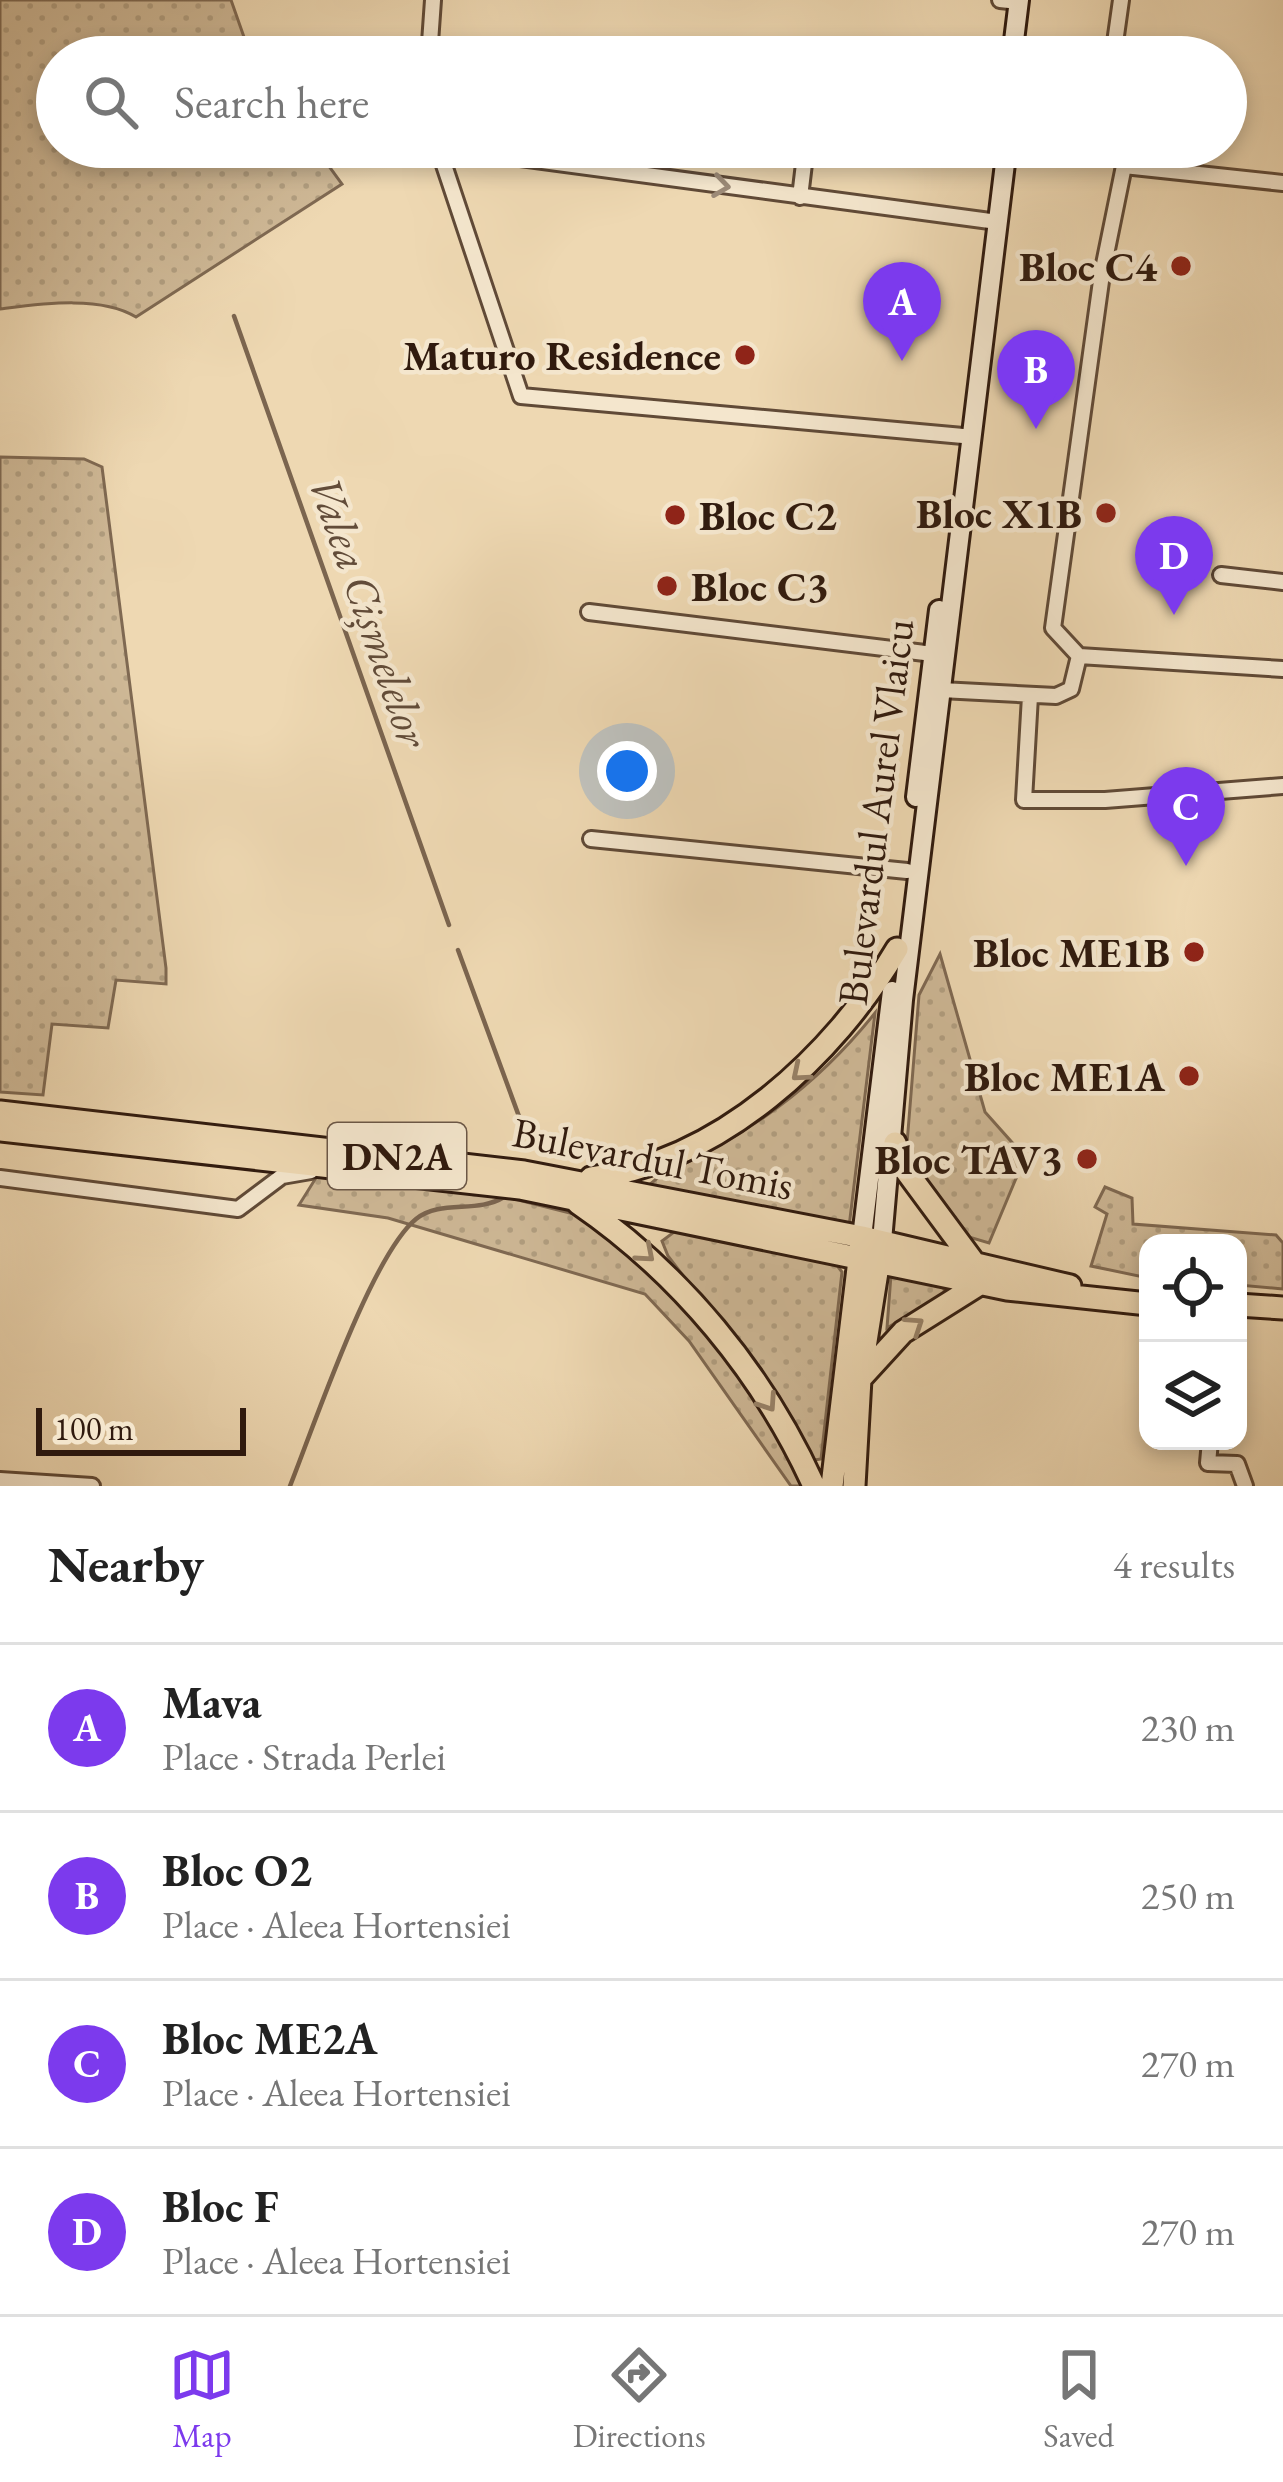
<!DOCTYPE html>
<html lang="en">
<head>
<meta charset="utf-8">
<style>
  :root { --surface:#fff; --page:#f2f2f2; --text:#222; --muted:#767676; --line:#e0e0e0; --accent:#7c3aed }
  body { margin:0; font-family:"EB Garamond",serif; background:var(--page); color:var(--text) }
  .controls { position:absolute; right:36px; bottom:36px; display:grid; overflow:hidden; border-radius:24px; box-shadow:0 6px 18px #0003 }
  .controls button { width:108px; height:108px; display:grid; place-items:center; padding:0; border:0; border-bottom:3px solid var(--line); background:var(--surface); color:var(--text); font:60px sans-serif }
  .scale { position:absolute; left:36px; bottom:30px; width:210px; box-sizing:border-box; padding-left:12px; border:6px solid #301a0e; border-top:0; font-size:33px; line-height:42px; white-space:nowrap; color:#301a0e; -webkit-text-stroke:9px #f4e6cd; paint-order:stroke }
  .you { position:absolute; left:627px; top:771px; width:42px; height:42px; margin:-30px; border:9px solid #fff; border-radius:50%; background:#1a73e8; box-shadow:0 0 0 18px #1a73e833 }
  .badge { display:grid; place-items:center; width:78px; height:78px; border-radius:50%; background:var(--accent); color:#fff; font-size:39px; font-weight:700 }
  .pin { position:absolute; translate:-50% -99px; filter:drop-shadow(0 3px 6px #0008) }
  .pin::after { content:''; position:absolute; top:63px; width:42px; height:36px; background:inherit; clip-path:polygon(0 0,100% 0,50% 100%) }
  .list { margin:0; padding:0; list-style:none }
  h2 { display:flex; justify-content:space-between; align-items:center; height:156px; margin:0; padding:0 48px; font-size:51px }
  h2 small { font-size:39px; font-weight:400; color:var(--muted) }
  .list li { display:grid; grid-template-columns:78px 1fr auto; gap:36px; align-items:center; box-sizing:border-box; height:168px; padding:0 48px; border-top:3px solid var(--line) }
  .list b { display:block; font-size:45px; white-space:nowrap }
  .list p { margin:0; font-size:39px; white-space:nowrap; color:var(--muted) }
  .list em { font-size:39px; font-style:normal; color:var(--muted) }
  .icon { flex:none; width:66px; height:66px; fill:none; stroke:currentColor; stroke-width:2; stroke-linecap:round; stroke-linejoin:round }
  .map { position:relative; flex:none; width:1283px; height:1486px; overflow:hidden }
  .search { position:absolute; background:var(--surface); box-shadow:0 6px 18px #0003; left:36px; right:36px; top:36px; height:132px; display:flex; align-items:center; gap:30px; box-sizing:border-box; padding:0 42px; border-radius:66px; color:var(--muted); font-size:45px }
  .sheet { height:828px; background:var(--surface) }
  nav { display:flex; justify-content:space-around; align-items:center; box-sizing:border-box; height:168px; border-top:3px solid var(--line); background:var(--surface); font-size:33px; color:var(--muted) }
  nav a { display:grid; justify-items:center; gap:6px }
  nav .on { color:var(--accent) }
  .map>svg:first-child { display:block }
  .green { fill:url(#green-dots); stroke:#7f6952; stroke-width:3 }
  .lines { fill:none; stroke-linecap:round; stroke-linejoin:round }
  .stream { stroke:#7b654f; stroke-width:4.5 }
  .street-casing { stroke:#604a37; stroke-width:20 }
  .secondary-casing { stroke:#301a0e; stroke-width:24 }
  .primary-casing { stroke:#301a0e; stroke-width:27 }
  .street { stroke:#f4e6cd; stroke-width:14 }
  .secondary { stroke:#f4e6cd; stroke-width:18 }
  .primary { stroke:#eed8b2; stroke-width:21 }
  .oneway { stroke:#9c8a77 }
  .oneway2 { stroke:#988268 }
  .poi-dot { fill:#8f2418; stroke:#f4e6cd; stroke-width:4.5 }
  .labels { text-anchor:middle; stroke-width:9; stroke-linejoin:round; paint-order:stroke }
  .shield { fill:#f4e6cd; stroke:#6b5747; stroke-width:3 }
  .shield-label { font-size:39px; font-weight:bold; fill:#301a0e }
  .poi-label { font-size:42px; font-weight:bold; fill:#301a0e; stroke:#f4e6cd; text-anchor:end }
  .street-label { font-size:42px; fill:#301a0e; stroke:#f4e6cd }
  .water-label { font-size:45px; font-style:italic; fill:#624c39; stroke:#f4e6cd }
</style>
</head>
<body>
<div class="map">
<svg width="1283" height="1486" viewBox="0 0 1283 1486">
  <defs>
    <pattern id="green-dots" width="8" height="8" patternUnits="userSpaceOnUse" patternTransform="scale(3)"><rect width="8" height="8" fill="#ceb896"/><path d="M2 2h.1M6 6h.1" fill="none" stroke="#b19e80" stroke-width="1.8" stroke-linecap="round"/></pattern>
  </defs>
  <rect width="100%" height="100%" fill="#eed8b2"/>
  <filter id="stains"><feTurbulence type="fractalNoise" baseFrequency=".00167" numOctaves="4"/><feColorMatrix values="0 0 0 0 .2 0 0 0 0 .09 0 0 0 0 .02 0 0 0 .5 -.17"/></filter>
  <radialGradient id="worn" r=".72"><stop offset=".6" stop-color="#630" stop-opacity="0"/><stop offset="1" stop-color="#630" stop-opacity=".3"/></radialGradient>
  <path class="green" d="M 0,0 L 231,0 L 251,57 L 57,57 L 57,147 L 315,147 L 342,184 L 136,317 C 101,295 40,304 0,309 Z
    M 0,457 L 84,459 L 102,467 L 166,968 L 166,984 L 116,980 L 108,1028 L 52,1024 L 43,1095 L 0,1092 Z
    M 940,954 L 985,1112 L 1025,1157 L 989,1243 L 962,1235 L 906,1156 L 919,995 Z
    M 875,1013 L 849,1227 L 651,1192 L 649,1185 L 661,1175 C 748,1135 815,1088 875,1013 Z
    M 319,1173 L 494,1194 L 578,1215 L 663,1279 L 763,1405 L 802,1486 L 791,1486 L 689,1341 L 645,1294 L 388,1218 L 299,1205 Z
    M 1105,1187 L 1132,1198 L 1133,1224 L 1276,1235 L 1283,1243 L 1283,1289 L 1238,1285 L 1238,1243 L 1148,1243 L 1148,1278 L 1091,1266 L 1107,1214 L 1095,1207 Z
    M 678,1229 L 832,1259 L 842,1272 L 821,1459 L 814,1460 L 790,1415 L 668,1256 L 662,1241 Z
    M 891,1275 L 943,1286 L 945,1293 L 887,1328 Z"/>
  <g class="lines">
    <path class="stream" d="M 234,316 L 449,925
      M 458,950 L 524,1130 L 521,1149
      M 290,1486 C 314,1426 371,1256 416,1219 C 441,1199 477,1214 504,1197"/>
    <g class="street-casing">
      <path id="street" d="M 1000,0 L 1019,2
        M 429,57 L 433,0
        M 1113,57 L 1121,0
        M 438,147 L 521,396 L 963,436
        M 438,147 L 990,221
        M 1111,147 L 1124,166 L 1283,183
        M 800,197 L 806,147
        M 1221,575 L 1283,582
        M 589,612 L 933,654
        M 1079,656 L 1283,669
        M 941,690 L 1056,696 L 1071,689 L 1079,656 L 1053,628 L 1102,274 L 1124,166
        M 1030,696 L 1024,800 L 1105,800 L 1283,786
        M 591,839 L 907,871
        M 0,1178 L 238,1209 L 282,1176 L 311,1171
        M 1210,1441 L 1208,1463 L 1237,1464 L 1245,1486
        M 0,1480 L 92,1486"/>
    </g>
    <g class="secondary-casing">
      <path id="secondary" d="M 1012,57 L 1019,0
        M 916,797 L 939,610
        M 862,1237 L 892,991
        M 882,1241 L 903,1000 L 1007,147"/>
    </g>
    <g class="primary-casing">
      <path id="primary" d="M 0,1112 L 524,1172 L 862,1237 L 1070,1286
        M 0,1130 L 520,1188 L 1007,1289 L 1148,1304
        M 895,1143 L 904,1168 L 975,1264
        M 591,1178 C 720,1162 834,1056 897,949
        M 578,1203 C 680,1273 763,1373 814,1486
        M 1238,1305 L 1283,1308
        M 860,1379 L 903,1332 L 981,1283
        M 832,1486 L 861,1243
        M 854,1486 L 860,1379 L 881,1247"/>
    </g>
    <use href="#street" class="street"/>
    <use href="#secondary" class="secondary"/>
    <use href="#primary" class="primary"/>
  </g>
  <defs><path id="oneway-chevron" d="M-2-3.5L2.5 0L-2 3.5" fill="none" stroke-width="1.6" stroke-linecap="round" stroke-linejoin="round" transform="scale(3)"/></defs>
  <use class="oneway" href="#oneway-chevron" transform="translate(721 186) rotate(8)"/>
  <g class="oneway2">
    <use href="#oneway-chevron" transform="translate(800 1073) rotate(140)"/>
    <use href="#oneway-chevron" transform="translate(646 1254) rotate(41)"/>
    <use href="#oneway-chevron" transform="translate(915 1325) rotate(-34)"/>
    <use href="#oneway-chevron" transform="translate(768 1403) rotate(56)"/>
  </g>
  <g class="poi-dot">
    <circle cx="1181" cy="266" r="12"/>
    <circle cx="745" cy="355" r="12"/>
    <circle cx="1106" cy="513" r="12"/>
    <circle cx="675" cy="515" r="12"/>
    <circle cx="667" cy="586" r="12"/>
    <circle cx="1194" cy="952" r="12"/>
    <circle cx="1189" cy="1076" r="12"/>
    <circle cx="1087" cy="1159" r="12"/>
  </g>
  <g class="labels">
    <rect class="shield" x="328" y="1123" width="138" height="66" rx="9"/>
    <g class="shield-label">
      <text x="397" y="1170">DN2A</text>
    </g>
    <g class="poi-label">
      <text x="1157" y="281">Bloc C4</text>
      <text x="721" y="370">Maturo Residence</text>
      <text x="1082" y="528">Bloc X1B</text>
      <text x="699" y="530" text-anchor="start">Bloc C2</text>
      <text x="691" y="601" text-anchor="start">Bloc C3</text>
      <text x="1170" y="967">Bloc ME1B</text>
      <text x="1165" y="1091">Bloc ME1A</text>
      <text x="1063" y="1174">Bloc TAV3</text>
    </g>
    <g class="street-label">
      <text transform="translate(875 812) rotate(-83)" y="15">Bulevardul Aurel Vlaicu</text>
      <text transform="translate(653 1158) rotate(11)" y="15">Bulevardul Tomis</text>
    </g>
    <g class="water-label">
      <text transform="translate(370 611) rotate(71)" y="16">Valea Cișmelelor</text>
    </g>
  </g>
  <rect width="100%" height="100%" filter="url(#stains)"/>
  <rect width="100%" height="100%" fill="url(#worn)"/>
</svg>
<div class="controls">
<button><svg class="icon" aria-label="locate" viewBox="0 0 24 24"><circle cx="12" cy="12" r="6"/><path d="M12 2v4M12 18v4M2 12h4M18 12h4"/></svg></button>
<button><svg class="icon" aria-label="layers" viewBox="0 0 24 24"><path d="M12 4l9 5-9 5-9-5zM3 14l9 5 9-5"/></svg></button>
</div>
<div class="scale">100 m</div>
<div class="you"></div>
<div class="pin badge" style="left:902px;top:361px">A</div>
<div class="pin badge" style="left:1036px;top:429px">B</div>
<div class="pin badge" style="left:1186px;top:866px">C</div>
<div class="pin badge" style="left:1174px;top:615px">D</div>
<div class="search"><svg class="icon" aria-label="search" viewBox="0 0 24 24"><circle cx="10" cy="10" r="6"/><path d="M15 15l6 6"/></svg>Search here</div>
</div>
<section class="sheet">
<h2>Nearby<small>4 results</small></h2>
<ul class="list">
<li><span class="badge">A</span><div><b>Mava</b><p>Place · Strada Perlei</p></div><em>230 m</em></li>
<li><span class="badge">B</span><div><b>Bloc O2</b><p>Place · Aleea Hortensiei</p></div><em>250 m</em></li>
<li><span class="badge">C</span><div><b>Bloc ME2A</b><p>Place · Aleea Hortensiei</p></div><em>270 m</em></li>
<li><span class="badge">D</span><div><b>Bloc F</b><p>Place · Aleea Hortensiei</p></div><em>270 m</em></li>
</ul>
</section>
<nav>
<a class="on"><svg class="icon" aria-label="map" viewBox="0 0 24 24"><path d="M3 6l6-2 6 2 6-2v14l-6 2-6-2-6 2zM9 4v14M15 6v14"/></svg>Map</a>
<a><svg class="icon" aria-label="directions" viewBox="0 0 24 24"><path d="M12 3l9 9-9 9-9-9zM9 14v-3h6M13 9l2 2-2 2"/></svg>Directions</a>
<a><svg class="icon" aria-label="saved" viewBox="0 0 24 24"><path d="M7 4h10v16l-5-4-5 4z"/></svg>Saved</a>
</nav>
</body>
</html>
